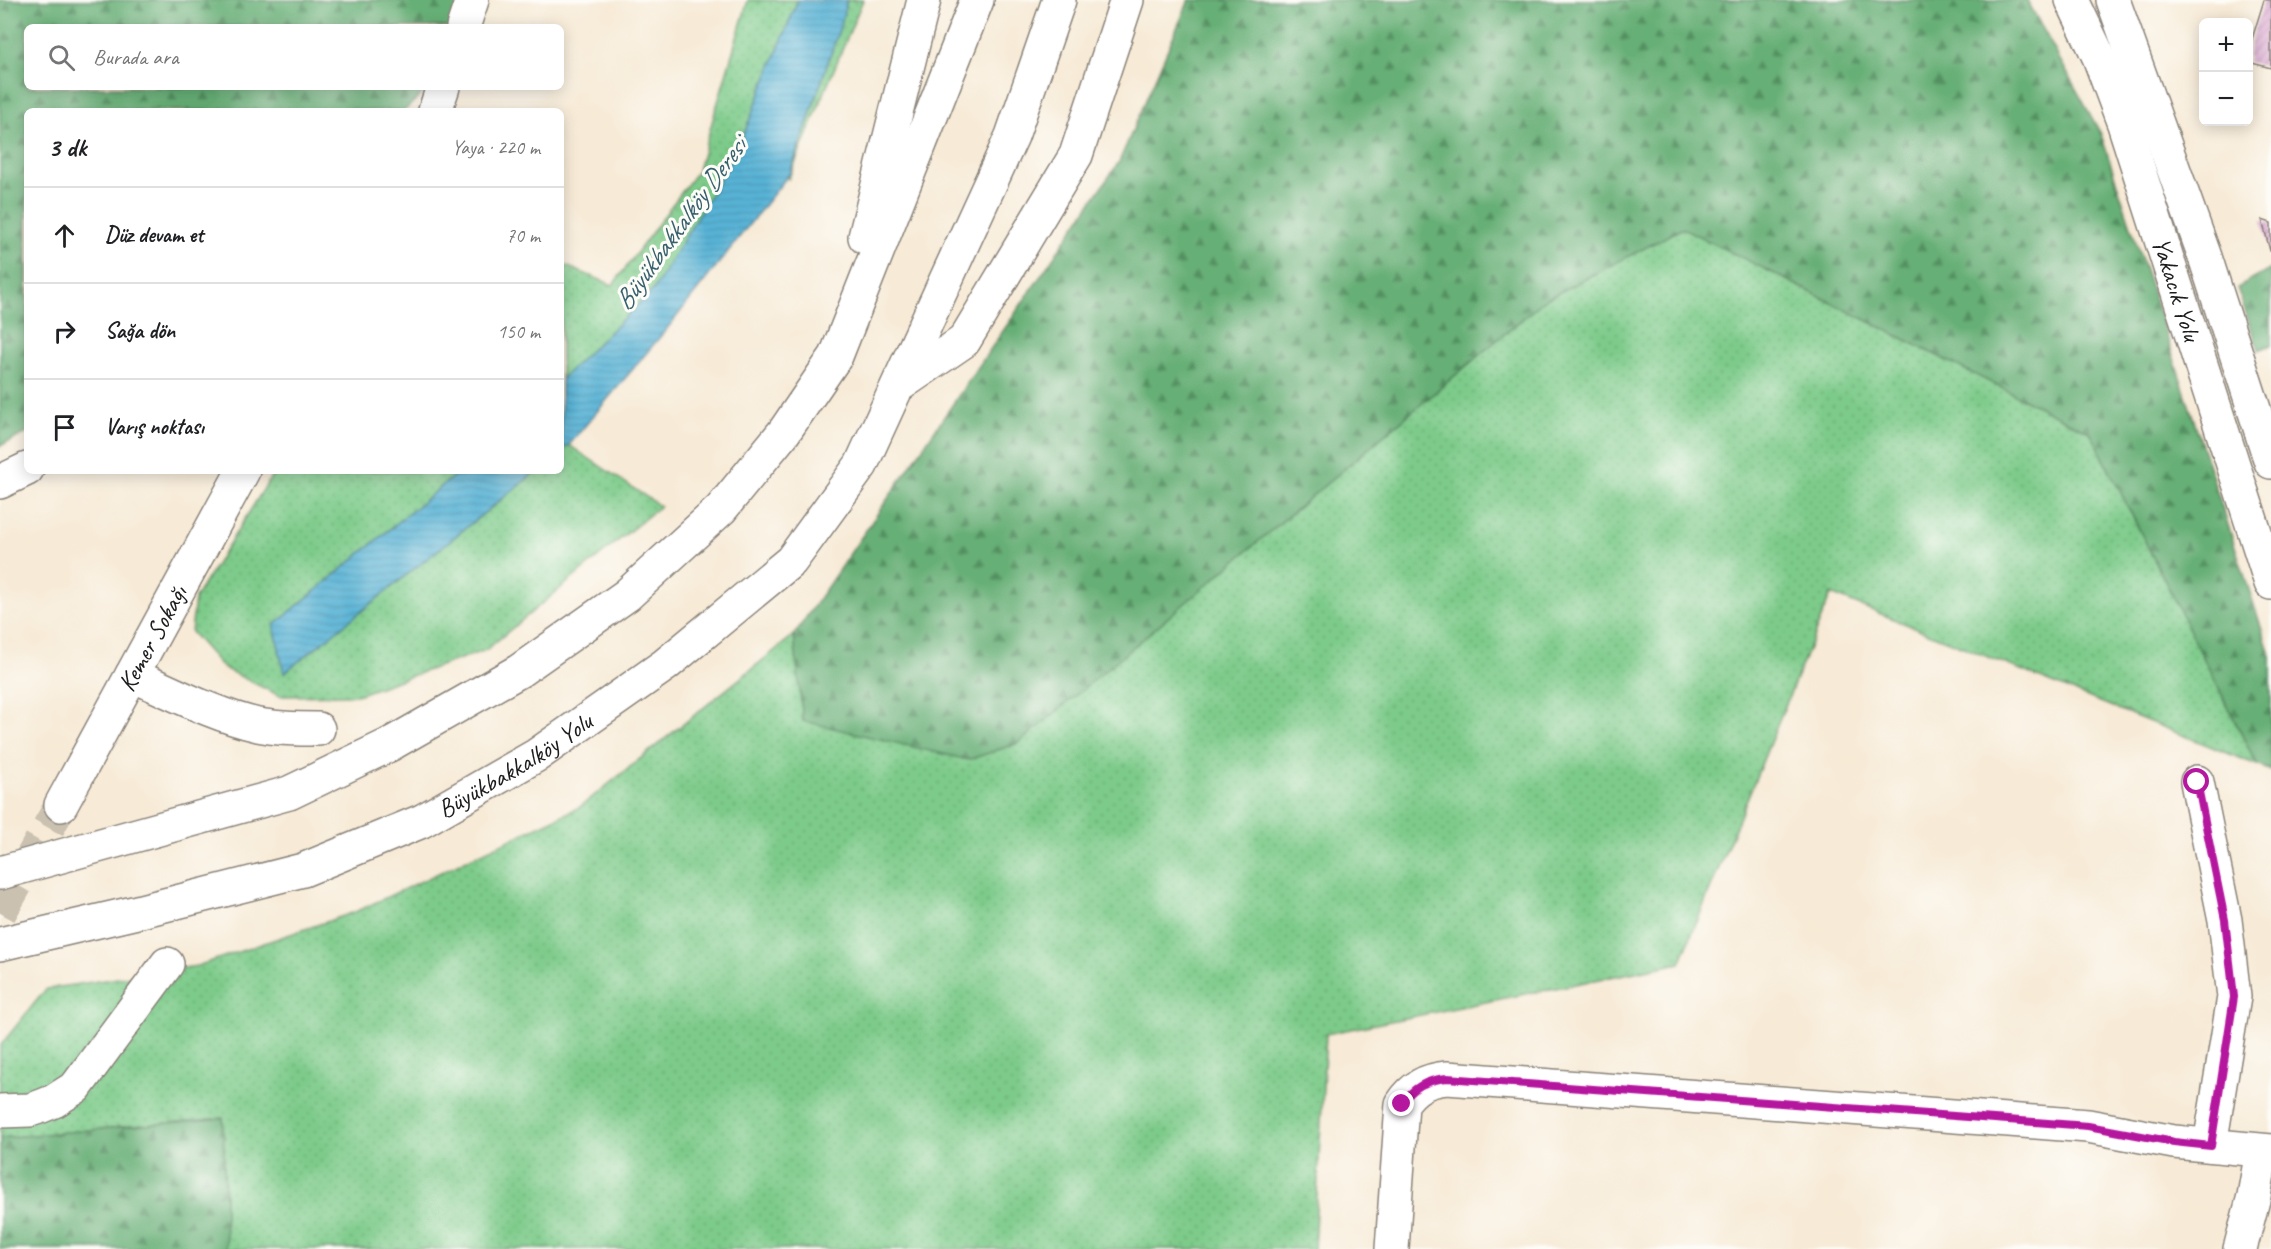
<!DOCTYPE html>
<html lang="tr">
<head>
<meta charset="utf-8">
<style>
  :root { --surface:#fff; --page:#f6f6f6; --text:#202124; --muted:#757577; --line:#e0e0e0 }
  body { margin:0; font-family:Caveat,sans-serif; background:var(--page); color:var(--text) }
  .controls { position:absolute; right:18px; top:18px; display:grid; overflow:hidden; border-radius:9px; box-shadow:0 3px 15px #0003 }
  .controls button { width:54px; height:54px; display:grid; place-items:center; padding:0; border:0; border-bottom:2px solid var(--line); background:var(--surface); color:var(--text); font:30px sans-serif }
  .stop { position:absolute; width:18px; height:18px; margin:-14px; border:4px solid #b5179e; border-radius:50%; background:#fff }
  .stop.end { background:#b5179e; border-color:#fff; box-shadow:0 2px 6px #0008 }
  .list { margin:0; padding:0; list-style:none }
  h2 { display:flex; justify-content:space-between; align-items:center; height:78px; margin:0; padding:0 24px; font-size:26px }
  h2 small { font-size:20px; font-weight:400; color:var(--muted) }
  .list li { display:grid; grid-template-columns:39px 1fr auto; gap:18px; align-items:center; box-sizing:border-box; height:96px; padding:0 24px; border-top:2px solid var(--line) }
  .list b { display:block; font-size:22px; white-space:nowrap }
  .list em { font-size:20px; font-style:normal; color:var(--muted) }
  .icon { flex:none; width:33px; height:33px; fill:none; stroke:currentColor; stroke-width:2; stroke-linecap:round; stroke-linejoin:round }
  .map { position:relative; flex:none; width:2271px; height:1249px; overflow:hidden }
  .search { position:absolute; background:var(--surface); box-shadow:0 3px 15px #0003; left:24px; top:24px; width:540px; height:66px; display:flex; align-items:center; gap:15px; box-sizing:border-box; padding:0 21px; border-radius:9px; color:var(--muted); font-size:22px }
  .panel { position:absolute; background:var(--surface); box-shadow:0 3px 15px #0003; left:24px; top:108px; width:540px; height:366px; border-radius:9px }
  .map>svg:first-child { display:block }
  .grass { fill:url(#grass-dots); stroke:#4c7453; stroke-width:1.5 }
  .forest { fill:url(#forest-firs); stroke:#416649; stroke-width:1.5 }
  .water { fill:url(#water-rules); stroke:#3a6778; stroke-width:1.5 }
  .building { fill:url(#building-hatch) }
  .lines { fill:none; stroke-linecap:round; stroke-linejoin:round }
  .minor-tunnel { stroke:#cbc1b1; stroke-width:33; stroke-dasharray:33 16; stroke-linecap:butt }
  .minor-casing { stroke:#8a8379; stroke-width:36 }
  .major-casing { stroke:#8a8379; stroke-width:36 }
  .highway-casing { stroke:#8a8379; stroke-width:36 }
  .minor { stroke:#fff; stroke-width:33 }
  .major { stroke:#fff; stroke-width:33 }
  .highway { stroke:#fff; stroke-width:33 }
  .route { stroke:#b5179e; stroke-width:8 }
  .labels { text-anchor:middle; stroke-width:6; stroke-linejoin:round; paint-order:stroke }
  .street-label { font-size:26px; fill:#1c1c1c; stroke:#fdfcf7 }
  .water-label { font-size:27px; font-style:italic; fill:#37606f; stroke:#fdfcf7 }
</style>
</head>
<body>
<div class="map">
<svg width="2271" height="1249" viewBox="0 0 2271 1249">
  <defs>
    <pattern id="grass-dots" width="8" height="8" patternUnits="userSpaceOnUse" patternTransform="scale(1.5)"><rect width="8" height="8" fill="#7dcb8a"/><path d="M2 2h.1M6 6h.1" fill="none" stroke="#6bae76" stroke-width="1.8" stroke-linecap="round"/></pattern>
    <pattern id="forest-firs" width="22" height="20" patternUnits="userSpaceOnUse" patternTransform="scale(1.5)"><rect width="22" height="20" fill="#66af76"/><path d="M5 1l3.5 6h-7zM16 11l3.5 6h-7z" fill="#538e60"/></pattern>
    <pattern id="water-rules" width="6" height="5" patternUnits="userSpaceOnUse" patternTransform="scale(1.5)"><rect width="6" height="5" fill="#57b2d5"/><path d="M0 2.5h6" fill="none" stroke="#4b98b6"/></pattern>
    <pattern id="building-hatch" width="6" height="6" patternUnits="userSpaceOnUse" patternTransform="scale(1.5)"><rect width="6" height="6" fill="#d79dce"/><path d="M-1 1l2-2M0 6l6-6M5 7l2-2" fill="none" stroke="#ae7fa6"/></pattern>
  </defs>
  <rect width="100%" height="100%" fill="#fdfcf7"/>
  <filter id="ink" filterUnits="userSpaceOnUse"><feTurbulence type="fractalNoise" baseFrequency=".0167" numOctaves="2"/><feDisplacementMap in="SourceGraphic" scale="12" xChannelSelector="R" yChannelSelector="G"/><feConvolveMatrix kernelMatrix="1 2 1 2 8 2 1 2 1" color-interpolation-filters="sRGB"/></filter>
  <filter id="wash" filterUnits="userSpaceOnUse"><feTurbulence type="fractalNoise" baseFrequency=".008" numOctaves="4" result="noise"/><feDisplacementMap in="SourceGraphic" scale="24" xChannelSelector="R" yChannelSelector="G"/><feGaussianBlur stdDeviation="1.35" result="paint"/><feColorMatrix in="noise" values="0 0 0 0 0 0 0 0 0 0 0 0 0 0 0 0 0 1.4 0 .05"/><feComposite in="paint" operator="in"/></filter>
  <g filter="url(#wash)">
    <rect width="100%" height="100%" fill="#f7ead6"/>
    <path class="grass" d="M 748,0 L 798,0 L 737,151 L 654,289 L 561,379 L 561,264 L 613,285 L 698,170 Z
      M 847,0 L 863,0 L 788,180 L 841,24 Z
      M 1683,228 L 2091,433 L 2257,765 L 1831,594 L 1680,963 L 1326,1034 L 1314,1249 L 226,1249 L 223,1118 L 0,1138 L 0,1046 L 46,989 L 197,966 L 355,912 L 580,807 L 794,635 L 803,721 L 1546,299 Z
      M 569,445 L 660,506 L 486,650 L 357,695 L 280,696 L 223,668 L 191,632 L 195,598 L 275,471 L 460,471 L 274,625 L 284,673 L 537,471 L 561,471 L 561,451 Z"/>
    <path class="forest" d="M 0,0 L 462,0 L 453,27 L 27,27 L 27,87 L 429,87 L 404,111 L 27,111 L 27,433 L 0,446 Z
      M 1189,0 L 2027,0 L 2101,134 L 2271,657 L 2271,771 L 2257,765 L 2091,433 L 1683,228 L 1546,299 L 1019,743 L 968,760 L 803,721 L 794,635 L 1119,162 Z
      M 2271,269 L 2271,345 L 2259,350 L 2237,288 Z
      M 223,1118 L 226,1249 L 0,1249 L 0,1138 Z"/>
    <path class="water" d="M 798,0 L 847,0 L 841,24 L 790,173 L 670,325 L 569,445 L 561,451 L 561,379 L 654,289 L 737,151 Z
      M 460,471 L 537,471 L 284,673 L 274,625 Z"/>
    <g id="blocks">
      <path class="building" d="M 2264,0 L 2271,0 L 2271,68 L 2248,62 L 2248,52 Z
        M 2262,220 L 2271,223 L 2271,251 L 2270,251 Z"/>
    </g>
  </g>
  <g filter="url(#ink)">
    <use href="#blocks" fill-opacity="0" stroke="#8a8379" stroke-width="1.5"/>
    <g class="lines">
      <path class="minor-tunnel" d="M 0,913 L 61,805"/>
      <g class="minor-casing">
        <g id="minor">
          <path d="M 463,27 L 472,0"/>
          <path d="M 435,111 L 443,87"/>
          <path d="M 0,482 L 27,469"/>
          <path d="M 132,675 C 173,693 214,715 258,725 C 278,729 298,729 318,729"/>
          <path d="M 2197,782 L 2225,920 L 2234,997 L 2210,1145"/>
          <path id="s1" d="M 61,805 L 243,471"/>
          <path d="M 0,1111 L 30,1110 L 42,1106 L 54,1101 L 76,1087 L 167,964"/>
          <path d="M 1392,1249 L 1402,1104 C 1413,1087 1426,1080 1447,1078 L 2088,1126 L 2174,1142 L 2271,1151"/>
          <path d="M 2240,1249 L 2254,1196 L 2262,1151"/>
        </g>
      </g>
      <g class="major-casing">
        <g id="major">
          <path id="s2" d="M 2072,0 L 2099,57 L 2124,124 L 2271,583"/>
          <path d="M 2113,0 L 2205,257 L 2271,462"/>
        </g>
      </g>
      <g class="highway-casing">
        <g id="highway">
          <path d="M 865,237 L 924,0"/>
          <path d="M 898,386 L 964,341 L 1076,155 L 1127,0"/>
          <path d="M 0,873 L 289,793 L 389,745 L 519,671 L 627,595 L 721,509 L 784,432 L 836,356 L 977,0"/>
          <path id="s3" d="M 0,944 L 133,913 L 303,870 L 422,821 L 537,755 L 665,665 L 791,561 L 861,465 L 1012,136 L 1059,0"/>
        </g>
      </g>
      <use href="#minor" class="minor"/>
      <use href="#major" class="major"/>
      <use href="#highway" class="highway"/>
    </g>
  </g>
  <g class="lines" filter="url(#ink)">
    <path class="route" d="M 1402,1104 C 1413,1087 1426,1080 1447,1078 L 2088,1126 L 2174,1142 L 2211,1146 L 2234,997 L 2225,920 L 2197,782"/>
  </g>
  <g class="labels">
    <g class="street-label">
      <text dy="9" stroke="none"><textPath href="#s2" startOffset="308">Yakacık Yolu</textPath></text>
      <text dy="9" stroke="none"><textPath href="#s1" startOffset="190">Kemer Sokağı</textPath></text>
      <text dy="9" stroke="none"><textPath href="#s3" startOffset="549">Büyükbakkalköy Yolu</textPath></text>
    </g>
    <g class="water-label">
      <text transform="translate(680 224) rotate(-54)" y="9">Büyükbakkalköy Deresi</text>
    </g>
  </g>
</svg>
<div class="controls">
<button>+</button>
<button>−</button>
</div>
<div class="stop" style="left:2197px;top:782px"></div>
<div class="stop end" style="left:1402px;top:1104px"></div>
<div class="search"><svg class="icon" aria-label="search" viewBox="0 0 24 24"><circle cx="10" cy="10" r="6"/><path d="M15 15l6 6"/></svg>Burada ara</div>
<section class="panel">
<h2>3 dk<small>Yaya · 220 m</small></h2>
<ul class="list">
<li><svg class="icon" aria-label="ahead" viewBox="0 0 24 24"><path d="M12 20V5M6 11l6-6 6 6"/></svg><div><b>Düz devam et</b></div><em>70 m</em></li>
<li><svg class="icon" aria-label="right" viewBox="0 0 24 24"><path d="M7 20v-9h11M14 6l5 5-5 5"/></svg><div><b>Sağa dön</b></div><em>150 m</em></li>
<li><svg class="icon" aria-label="arrive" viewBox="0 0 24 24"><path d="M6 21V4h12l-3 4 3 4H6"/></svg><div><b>Varış noktası</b></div></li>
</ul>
</section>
</div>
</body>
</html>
